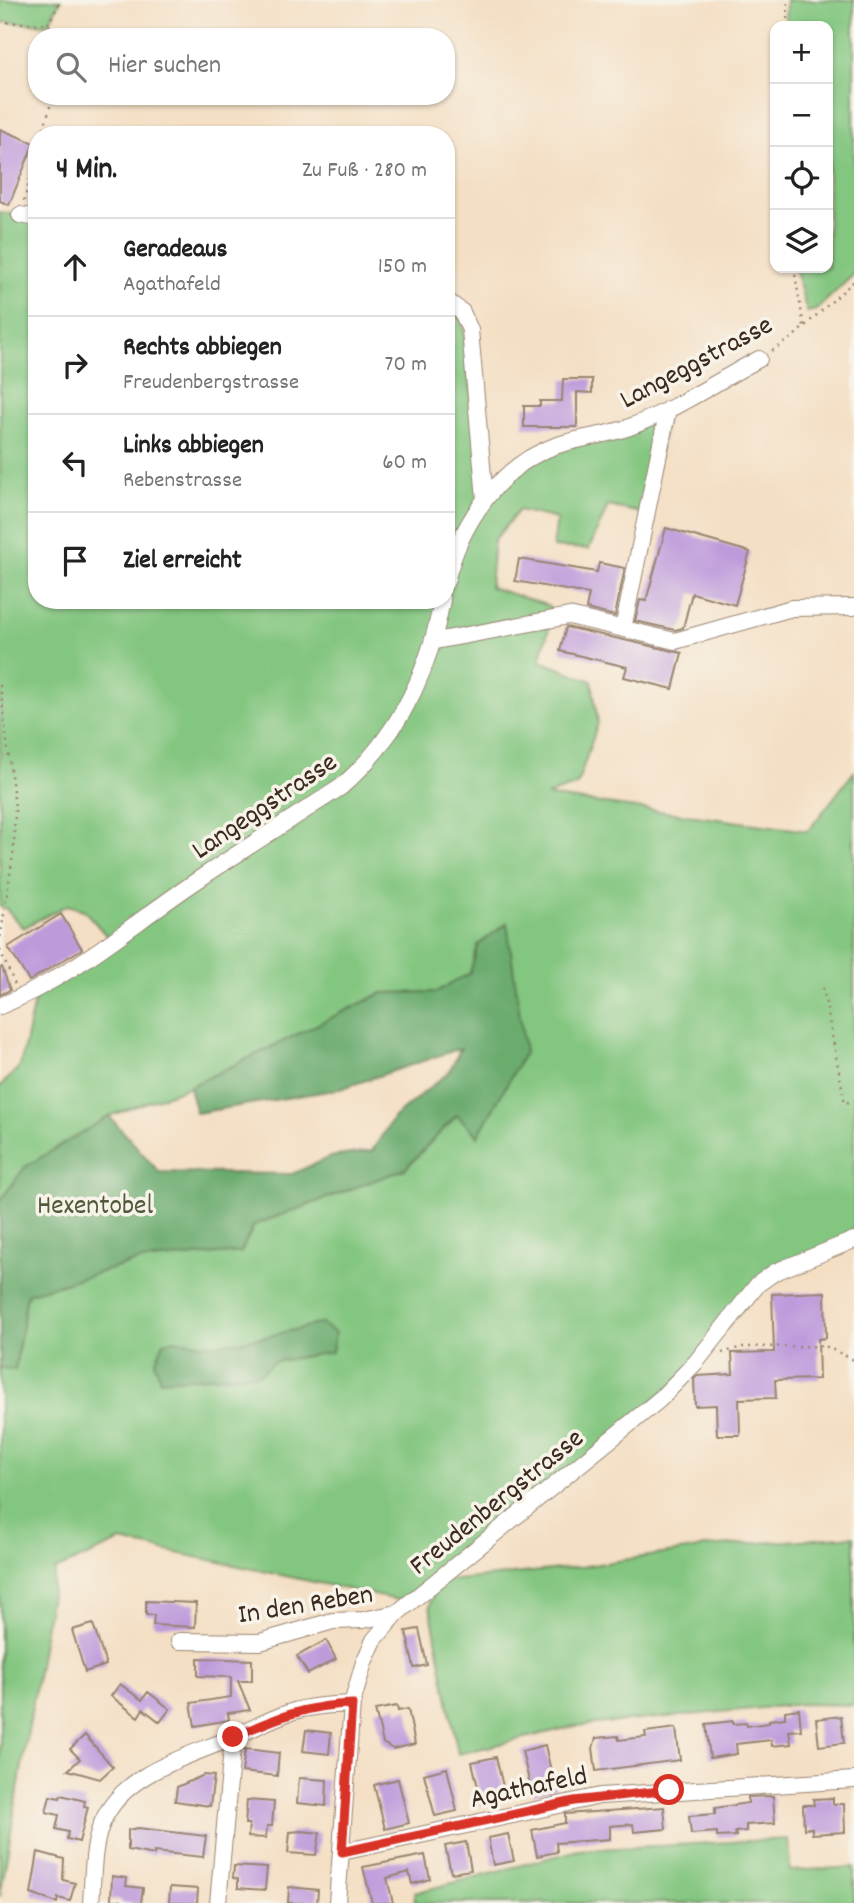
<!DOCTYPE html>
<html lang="de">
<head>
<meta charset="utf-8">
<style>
  :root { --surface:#fff; --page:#f6f6f6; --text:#222; --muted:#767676; --line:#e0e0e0 }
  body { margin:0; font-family:Dekko,sans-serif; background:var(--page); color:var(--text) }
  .controls { position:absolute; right:21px; top:21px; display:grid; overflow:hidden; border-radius:14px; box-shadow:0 2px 5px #0004 }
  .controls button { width:63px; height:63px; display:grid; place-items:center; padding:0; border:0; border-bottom:2px solid var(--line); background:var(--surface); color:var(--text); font:35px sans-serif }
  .stop { position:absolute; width:21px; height:21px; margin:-16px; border:5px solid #d93025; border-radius:50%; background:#fff }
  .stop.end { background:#d93025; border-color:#fff; box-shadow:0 2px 7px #0008 }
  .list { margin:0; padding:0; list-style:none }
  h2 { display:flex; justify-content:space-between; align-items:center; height:91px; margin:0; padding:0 28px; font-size:30px }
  h2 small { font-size:23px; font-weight:400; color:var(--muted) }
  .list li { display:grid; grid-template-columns:46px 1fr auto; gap:21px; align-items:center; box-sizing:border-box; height:98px; padding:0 28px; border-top:2px solid var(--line) }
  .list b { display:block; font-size:26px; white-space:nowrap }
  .list p { margin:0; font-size:23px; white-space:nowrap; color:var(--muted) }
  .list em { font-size:23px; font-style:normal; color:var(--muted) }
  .icon { flex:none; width:38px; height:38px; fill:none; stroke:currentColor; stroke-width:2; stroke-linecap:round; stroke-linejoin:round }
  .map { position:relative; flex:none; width:854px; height:1903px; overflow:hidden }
  .search { position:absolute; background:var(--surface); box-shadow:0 2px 5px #0004; left:28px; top:28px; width:427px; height:77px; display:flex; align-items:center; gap:18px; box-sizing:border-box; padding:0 24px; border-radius:28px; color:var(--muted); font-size:26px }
  .panel { position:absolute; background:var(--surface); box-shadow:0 2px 5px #0004; left:28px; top:126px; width:427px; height:483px; border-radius:28px }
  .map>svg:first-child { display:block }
  .green { fill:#83c680; stroke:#5f784f; stroke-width:2 }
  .forest { fill:#6aab6e; stroke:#526a46; stroke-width:2 }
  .building { fill:#be9adb }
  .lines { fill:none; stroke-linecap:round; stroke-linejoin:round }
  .minor-casing { stroke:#988471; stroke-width:18 }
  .path { stroke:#988471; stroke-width:2.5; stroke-dasharray:2 5; stroke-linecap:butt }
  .minor { stroke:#fff; stroke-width:16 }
  .route { stroke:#d93025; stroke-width:9 }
  .labels { text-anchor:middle; stroke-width:7; stroke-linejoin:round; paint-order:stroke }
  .street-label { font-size:28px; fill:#3b2a1e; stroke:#f7f3e8 }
  .park-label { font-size:28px; fill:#51593b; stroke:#f7f3e8 }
</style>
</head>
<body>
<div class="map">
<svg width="854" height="1903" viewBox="0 0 854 1903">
  <rect width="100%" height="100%" fill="#f7f3e8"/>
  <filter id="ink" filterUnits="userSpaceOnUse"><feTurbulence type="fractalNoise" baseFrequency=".0143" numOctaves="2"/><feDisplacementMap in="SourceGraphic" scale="14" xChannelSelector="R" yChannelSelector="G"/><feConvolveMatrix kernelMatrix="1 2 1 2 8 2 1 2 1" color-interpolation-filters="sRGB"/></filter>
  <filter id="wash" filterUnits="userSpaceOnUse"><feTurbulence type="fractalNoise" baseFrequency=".00686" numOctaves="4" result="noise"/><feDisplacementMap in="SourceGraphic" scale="28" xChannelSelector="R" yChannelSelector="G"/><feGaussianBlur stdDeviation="1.57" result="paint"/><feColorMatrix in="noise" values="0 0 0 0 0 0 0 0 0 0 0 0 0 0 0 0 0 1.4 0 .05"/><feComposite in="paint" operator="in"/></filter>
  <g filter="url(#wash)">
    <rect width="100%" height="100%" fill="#f4dfc4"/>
    <path class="green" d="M 0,0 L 61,0 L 48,24 L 0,22 Z
      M 786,0 L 854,0 L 854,274 L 816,310 L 807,312 L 795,268 L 828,268 L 828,26 L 785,26 Z
      M 0,212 L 37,218 L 37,600 L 446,600 L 446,304 L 462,318 L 485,498 L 519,466 L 668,409 L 647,514 L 608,506 L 589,549 L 553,547 L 557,519 L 519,510 L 494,540 L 490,587 L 549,606 L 551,620 L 540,661 L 592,681 L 598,723 L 577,785 L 546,796 L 808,831 L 854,772 L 854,1237 L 775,1272 L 687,1372 L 438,1582 L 580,1567 L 706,1547 L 854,1536 L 854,1705 L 803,1704 L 575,1726 L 458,1754 L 430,1606 L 436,1584 L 407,1602 L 121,1541 L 55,1570 L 0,1897 L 0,1368 L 15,1369 L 27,1294 L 138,1261 L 241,1252 L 254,1225 L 405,1169 L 457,1115 L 478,1135 L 507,923 L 478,945 L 470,973 L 436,992 L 382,993 L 189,1087 L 109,1116 L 0,1201 L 0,1087 L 20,1066 L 37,989 L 112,942 L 84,910 L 67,905 L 23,928 L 5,908 L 0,907 Z
      M 788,1839 L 790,1871 L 854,1867 L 854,1903 L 415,1903 L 414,1893 L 579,1850 Z"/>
    <path class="forest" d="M 507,923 L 525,1052 L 478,1136 L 457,1115 L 405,1169 L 254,1225 L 241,1252 L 138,1261 L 27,1294 L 15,1370 L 0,1368 L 0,1201 L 25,1167 L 109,1116 L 159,1172 L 292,1174 L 330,1157 L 372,1151 L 394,1117 L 449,1072 L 461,1048 L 340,1089 L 196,1113 L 189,1087 L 382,993 L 436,992 L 470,973 L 478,945 Z
      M 321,1323 L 335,1333 L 332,1352 L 273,1362 L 260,1374 L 160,1380 L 155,1362 L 164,1342 C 181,1337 196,1345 213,1344 C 250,1342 285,1332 321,1323 Z"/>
    <g id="blocks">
      <path class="building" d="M 0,129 L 34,143 L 9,205 L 0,201 Z
        M 563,379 L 592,379 L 592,393 L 577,392 L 577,427 L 524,427 L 524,406 L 540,406 L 540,401 L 562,401 Z
        M 666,528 L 750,552 L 735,605 L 692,593 L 683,628 L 675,630 L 635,621 L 640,600 L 646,601 Z
        M 519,559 L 597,572 L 599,563 L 625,568 L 615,616 L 586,609 L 589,594 L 515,581 Z
        M 566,627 L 682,653 L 673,689 L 624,677 L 627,667 L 560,651 Z
        M 61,914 L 82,949 L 29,981 L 8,947 Z
        M 2,967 L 10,990 L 0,995 L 0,968 Z
        M 825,1292 L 826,1338 L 818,1339 L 819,1379 L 775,1380 L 776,1398 L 739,1399 L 740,1435 L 717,1435 L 716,1405 L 695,1406 L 694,1379 L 697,1376 L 733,1374 L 732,1353 L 774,1352 L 772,1294 Z
        M 146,1601 L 196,1603 L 195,1627 L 153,1625 L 154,1615 L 146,1615 Z
        M 93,1624 L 106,1665 L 85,1672 L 72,1630 Z
        M 419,1629 L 427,1665 L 414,1668 L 406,1631 Z
        M 326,1640 L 336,1659 L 308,1674 L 297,1656 Z
        M 198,1658 L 252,1660 L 252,1681 L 238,1681 L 250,1710 L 228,1713 L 229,1720 L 195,1726 L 191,1703 L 231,1697 L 231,1677 L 198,1676 Z
        M 120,1684 L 142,1700 L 148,1692 L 170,1709 L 160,1722 L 143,1709 L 138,1717 L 111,1696 Z
        M 397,1706 L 398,1711 L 408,1709 L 415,1744 L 393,1749 L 383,1743 L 375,1710 Z
        M 799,1709 L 801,1730 L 789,1731 L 791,1744 L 772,1746 L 771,1740 L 736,1744 L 737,1754 L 710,1758 L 706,1724 L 733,1721 L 733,1724 L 746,1723 L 747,1726 L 769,1723 L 769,1720 L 785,1718 L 785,1711 Z
        M 841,1716 L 844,1743 L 819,1746 L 816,1719 Z
        M 676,1728 L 680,1760 L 596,1771 L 593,1748 L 596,1738 L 618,1736 L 619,1740 L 646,1737 L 645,1732 Z
        M 306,1730 L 331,1733 L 329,1754 L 303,1751 Z
        M 85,1735 L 113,1767 L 100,1779 L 68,1770 L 80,1759 L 70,1749 Z
        M 545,1745 L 555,1789 L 532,1794 L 522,1751 Z
        M 245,1749 L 279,1753 L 277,1776 L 242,1772 Z
        M 496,1757 L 506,1799 L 482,1804 L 472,1762 Z
        M 447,1768 L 457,1811 L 435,1816 L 424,1774 Z
        M 204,1775 L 214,1776 L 210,1806 L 175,1801 L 177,1787 Z
        M 299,1778 L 327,1780 L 326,1806 L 297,1803 Z
        M 398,1779 L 409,1823 L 385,1829 L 374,1785 Z
        M 61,1795 L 85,1801 L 84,1806 L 88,1807 L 79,1842 L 67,1839 L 68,1832 L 56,1829 L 59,1815 L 46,1812 L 50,1796 L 60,1798 Z
        M 773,1796 L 775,1823 L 746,1825 L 746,1831 L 735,1832 L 736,1836 L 717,1837 L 717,1832 L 691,1834 L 689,1816 L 715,1814 L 715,1808 L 748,1803 L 748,1797 Z
        M 833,1798 L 833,1804 L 844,1804 L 845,1832 L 812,1834 L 812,1828 L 804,1829 L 803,1805 L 814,1805 L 813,1799 Z
        M 247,1800 L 274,1802 L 272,1826 L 267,1826 L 266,1838 L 248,1837 L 249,1824 L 245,1824 Z
        M 664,1807 L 666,1829 L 634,1832 L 633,1824 L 610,1826 L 610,1839 L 556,1843 L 557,1852 L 537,1856 L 532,1830 L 565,1823 L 565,1814 Z
        M 138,1828 L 206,1836 L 203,1857 L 154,1852 L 154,1855 L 128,1850 L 128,1830 Z
        M 301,1831 L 320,1833 L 316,1855 L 288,1853 L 290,1832 Z
        M 508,1834 L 514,1861 L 493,1865 L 488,1838 Z
        M 466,1842 L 471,1870 L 451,1873 L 445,1846 Z
        M 38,1852 L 64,1859 L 63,1880 L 75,1883 L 70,1901 L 58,1898 L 57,1903 L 31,1894 Z
        M 425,1855 L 430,1879 L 412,1884 L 409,1872 L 387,1878 L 393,1903 L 372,1903 L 363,1867 Z
        M 234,1866 L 267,1868 L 265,1890 L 238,1888 L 238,1879 L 233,1878 Z
        M 112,1876 L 127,1878 L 126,1886 L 143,1888 L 141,1903 L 120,1903 L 120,1900 L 111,1900 Z
        M 170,1887 L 198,1889 L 197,1903 L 169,1903 Z
        M 289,1887 L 318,1890 L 317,1903 L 288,1903 Z"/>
    </g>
  </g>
  <g filter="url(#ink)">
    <use href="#blocks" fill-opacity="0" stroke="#988471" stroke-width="2"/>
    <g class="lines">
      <g class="minor-casing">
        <path id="minor" d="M 20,215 L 37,218
          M 446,300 L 462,312 L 470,330 L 485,499
          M 446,582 C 459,527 498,466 555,446 C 578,438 603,436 627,428 C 673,411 716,382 759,359
          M 623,629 L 668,409
          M 435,641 L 569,616 L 675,641 L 792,608 L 854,607
          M 0,1006 C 70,978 127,928 189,886 C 239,852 290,820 341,787 C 398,737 429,674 442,600
          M 179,1641 L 260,1642 L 333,1621 L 363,1620 L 397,1613
          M 342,1852 L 600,1796 L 854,1780
          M 91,1903 C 93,1878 92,1847 102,1823 C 123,1772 188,1757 234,1737 C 252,1729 270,1719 288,1713 C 309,1706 330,1705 352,1704
          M 218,1903 L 233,1737
          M 337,1903 L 352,1704 L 364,1662 L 374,1640 L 397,1613 L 659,1400 L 696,1362 L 758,1284 L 775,1272 L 854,1240"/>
      </g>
      <path class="path" d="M 0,22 L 48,24
        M 48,24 L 61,0
        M 49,25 L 56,37
        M 787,26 L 788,0
        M 42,135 L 53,96
        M 24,201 L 37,154
        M 794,268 L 804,327
        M 772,351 L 794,336 L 854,281
        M 0,685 L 15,807 L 14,848 L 0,940
        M 0,950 L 15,985
        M 823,988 L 845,1103 L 854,1101
        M 722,1353 L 742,1347 L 825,1346 L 854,1360"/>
      <use href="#minor" class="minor"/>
    </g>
  </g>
  <g class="lines" filter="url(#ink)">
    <path class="route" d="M 233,1737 C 273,1719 307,1705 352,1704 L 342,1852 L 574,1801 L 669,1790"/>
  </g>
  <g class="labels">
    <g class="street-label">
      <text transform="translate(695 360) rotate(-28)" y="10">Langeggstrasse</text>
      <text transform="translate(263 804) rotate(-34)" y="10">Langeggstrasse</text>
      <text transform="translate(495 1500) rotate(-39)" y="10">Freudenbergstrasse</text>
      <text transform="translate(305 1602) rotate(-9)" y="10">In den Reben</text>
      <text transform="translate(528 1785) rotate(-12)" y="10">Agathafeld</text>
    </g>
    <g class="park-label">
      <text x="95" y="1213">Hexentobel</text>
    </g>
  </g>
</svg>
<div class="controls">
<button>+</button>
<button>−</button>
<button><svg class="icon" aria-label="locate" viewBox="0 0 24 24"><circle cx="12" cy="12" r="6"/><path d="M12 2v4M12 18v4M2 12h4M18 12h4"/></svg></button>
<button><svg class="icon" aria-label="layers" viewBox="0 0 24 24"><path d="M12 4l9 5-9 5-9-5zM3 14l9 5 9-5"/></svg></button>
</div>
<div class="stop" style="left:669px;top:1790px"></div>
<div class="stop end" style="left:233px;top:1737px"></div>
<div class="search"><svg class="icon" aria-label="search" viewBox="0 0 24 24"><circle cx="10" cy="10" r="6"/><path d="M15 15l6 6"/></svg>Hier suchen</div>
<section class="panel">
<h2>4 Min.<small>Zu Fuß · 280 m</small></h2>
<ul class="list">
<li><svg class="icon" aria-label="ahead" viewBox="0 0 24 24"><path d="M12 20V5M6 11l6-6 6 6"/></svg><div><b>Geradeaus</b><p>Agathafeld</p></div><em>150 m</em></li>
<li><svg class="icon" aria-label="right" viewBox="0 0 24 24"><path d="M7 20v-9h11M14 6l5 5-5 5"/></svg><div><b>Rechts abbiegen</b><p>Freudenbergstrasse</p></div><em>70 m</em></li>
<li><svg class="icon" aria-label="left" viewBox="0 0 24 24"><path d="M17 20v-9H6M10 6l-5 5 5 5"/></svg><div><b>Links abbiegen</b><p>Rebenstrasse</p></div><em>60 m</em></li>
<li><svg class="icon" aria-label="arrive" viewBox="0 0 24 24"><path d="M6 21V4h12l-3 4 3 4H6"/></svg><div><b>Ziel erreicht</b></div></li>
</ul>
</section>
</div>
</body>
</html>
